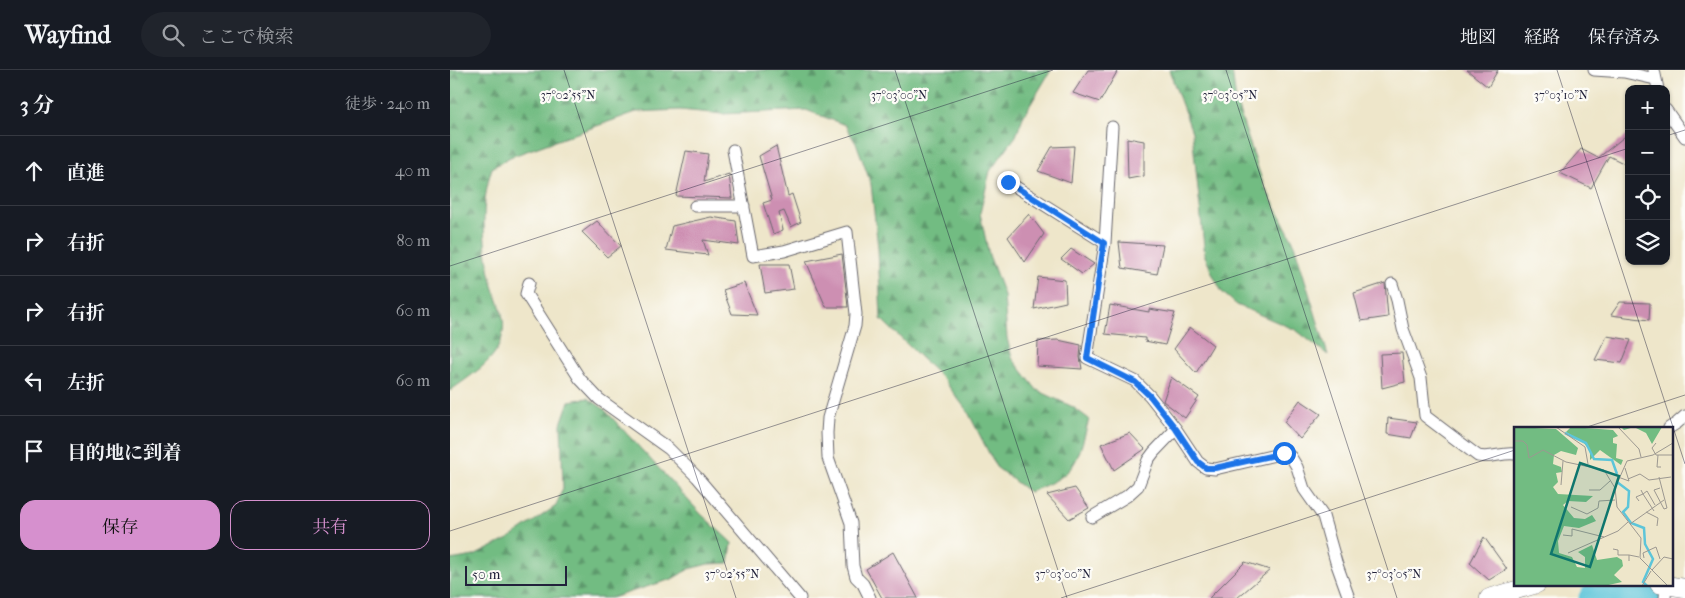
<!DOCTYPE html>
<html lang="ja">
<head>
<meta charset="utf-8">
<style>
  :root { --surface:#171b24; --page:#20242c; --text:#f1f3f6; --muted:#9ea1a6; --line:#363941; --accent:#d690ce }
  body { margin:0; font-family:"IM FELL French Canon","Noto Serif JP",serif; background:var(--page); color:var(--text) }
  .controls { position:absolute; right:15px; top:15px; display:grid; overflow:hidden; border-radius:10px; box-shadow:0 1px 4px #0004 }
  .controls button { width:45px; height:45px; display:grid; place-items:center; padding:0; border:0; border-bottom:1px solid var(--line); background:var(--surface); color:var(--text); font:25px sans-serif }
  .scale { position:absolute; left:15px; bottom:12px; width:102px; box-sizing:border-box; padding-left:5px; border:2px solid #22223b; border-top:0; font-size:14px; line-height:18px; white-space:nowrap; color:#22223b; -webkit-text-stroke:4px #fdfcf7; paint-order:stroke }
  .stop { position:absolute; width:15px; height:15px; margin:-11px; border:4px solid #1a73e8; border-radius:50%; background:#fff }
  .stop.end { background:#1a73e8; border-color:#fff; box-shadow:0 1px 5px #0008 }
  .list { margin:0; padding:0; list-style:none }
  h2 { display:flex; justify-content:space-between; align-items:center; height:65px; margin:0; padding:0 20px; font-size:21px }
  h2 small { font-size:16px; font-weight:400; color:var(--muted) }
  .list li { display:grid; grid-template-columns:32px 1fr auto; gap:15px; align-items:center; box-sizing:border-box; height:70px; padding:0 20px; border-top:1px solid var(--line) }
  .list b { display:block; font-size:19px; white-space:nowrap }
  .list em { font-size:16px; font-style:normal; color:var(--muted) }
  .actions { display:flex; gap:10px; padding:15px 20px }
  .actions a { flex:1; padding:11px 0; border:1px solid var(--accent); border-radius:15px; text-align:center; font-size:18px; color:var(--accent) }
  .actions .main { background:var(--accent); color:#111 }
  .icon { flex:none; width:28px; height:28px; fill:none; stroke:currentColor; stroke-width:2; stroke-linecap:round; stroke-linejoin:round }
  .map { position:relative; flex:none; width:1235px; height:528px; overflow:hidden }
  header { display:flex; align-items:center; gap:30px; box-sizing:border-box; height:70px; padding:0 25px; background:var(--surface); border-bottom:1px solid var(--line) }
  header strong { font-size:24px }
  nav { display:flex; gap:28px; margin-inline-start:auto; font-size:18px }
  .search { width:350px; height:45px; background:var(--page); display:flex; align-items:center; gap:12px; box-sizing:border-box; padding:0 18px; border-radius:28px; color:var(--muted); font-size:19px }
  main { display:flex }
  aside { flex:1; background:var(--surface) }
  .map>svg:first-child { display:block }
  .forest { fill:url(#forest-firs); stroke:#4a6f5e }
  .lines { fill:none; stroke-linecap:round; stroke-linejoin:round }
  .river { stroke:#5dc5d9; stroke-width:25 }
  .building { fill:#cd8fb2 }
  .street-casing { stroke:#69676d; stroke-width:13 }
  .primary-casing { stroke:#69676d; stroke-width:19 }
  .street { stroke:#fff; stroke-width:11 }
  .primary { stroke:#fff; stroke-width:18 }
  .route { stroke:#1a73e8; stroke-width:6 }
  .ticks { fill:none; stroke:#22223b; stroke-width:1; stroke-opacity:0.45 }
  .inset-river { fill:none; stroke:#5dc5d9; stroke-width:2.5 }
  .inset-road { fill:none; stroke:#9c9891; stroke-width:1 }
  .view { fill:#0f766e; fill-opacity:0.15; stroke:#0f766e; stroke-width:2.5 }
  .inset-edge { fill:none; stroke:#22223b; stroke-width:2.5 }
  .ticks-label { font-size:12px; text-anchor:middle; fill:#22223b; stroke:#fdfcf7; stroke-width:4.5; stroke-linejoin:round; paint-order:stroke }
</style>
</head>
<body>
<header>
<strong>Wayfind</strong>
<div class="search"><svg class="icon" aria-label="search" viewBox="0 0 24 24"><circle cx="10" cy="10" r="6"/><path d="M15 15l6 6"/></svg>ここで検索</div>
<nav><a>地図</a><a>経路</a><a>保存済み</a></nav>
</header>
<main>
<aside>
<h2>3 分<small>徒歩 · 240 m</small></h2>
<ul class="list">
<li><svg class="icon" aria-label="ahead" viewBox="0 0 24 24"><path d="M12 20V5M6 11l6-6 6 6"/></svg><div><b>直進</b></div><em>40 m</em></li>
<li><svg class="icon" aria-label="right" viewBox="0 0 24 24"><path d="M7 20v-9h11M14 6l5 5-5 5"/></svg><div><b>右折</b></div><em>80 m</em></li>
<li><svg class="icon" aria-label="right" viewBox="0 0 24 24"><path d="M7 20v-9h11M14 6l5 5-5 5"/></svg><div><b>右折</b></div><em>60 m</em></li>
<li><svg class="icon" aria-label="left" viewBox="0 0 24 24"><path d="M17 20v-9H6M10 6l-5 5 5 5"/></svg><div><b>左折</b></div><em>60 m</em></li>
<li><svg class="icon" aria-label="arrive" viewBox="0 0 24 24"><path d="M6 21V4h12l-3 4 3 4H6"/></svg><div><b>目的地に到着</b></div></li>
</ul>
<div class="actions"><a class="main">保存</a><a>共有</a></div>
</aside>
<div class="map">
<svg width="1235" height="528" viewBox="0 0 1235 528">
  <defs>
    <pattern id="forest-firs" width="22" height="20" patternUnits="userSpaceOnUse" patternTransform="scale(1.25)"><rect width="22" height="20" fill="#72bc82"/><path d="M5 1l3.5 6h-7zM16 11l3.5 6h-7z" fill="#5d986c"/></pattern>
  </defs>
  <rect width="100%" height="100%" fill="#fdfcf7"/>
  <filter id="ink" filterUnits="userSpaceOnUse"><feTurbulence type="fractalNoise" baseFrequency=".02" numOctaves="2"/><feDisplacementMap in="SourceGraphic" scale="10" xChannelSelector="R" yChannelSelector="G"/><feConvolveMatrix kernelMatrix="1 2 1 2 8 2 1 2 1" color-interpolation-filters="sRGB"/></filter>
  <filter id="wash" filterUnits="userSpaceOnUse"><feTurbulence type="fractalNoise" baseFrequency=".0096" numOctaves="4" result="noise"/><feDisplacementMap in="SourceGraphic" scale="20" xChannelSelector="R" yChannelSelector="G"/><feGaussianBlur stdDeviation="1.12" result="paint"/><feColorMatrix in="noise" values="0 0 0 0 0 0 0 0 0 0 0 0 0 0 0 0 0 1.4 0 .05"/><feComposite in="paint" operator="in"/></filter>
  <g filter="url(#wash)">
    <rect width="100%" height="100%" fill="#eee6ca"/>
    <path class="forest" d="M 0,0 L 601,0 L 573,47 L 566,66 L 540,101 L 530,143 L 539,185 L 554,225 L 557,268 L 562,288 L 587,320 L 623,337 L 639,349 C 626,396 627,404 579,422 L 546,397 L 518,342 L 493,309 L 431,249 L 428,178 L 421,114 L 407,75 L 395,55 L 356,40 L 272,44 L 230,40 L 186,42 L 60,87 L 42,98 C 30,133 33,173 41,208 C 45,227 58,247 52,267 C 46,292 19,306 0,321 Z
      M 719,0 L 782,0 L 786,32 L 813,113 L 843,171 L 878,285 L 846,260 L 787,235 L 772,222 L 763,205 L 755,186 L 742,62 Z
      M 138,328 L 154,339 L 251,444 L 282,473 L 279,493 L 258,494 L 239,499 L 222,509 L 161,528 L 0,528 L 0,490 L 24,486 L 58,469 L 106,436 L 113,418 L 111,354 L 119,331 Z"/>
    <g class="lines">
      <path class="river" d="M 1141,528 L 1202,526"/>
    </g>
    <g id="blocks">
      <path class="building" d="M 638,0 L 668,0 L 650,32 L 623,23 Z
        M 1017,0 L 1048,0 L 1038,17 Z
        M 1179,63 L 1179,96 L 1159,86 L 1141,118 L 1110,103 L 1131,79 L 1148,88 Z
        M 677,68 L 694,71 L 694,106 L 678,109 Z
        M 326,76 L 338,126 L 342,124 L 351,152 L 341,157 L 334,141 L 329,143 L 333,160 L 323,164 L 313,133 L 322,130 L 309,86 Z
        M 624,76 L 621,113 L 588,101 L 602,77 Z
        M 236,81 L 258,84 L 254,112 L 279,104 L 282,128 L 226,126 Z
        M 579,144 L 594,164 L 575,192 L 558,167 Z
        M 261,147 L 286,151 L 289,175 L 253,170 L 258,185 L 216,180 L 222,156 Z
        M 147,151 L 171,176 L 157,187 L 132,162 Z
        M 669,172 L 713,175 L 707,204 L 672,198 Z
        M 621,179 L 644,194 L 632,204 L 611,189 Z
        M 392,184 L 398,237 L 376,237 L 356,191 Z
        M 310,194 L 339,194 L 344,219 L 315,223 Z
        M 588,207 L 615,210 L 616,232 L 584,239 Z
        M 294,213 L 307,245 L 282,244 L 273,220 Z
        M 935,213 L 938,247 L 911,251 L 904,223 Z
        M 1170,232 L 1200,233 L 1199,250 L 1161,245 Z
        M 660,235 L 699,242 L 699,239 L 725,243 L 715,275 L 695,271 L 695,268 L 655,264 Z
        M 740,257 L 763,275 L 746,303 L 724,279 Z
        M 1157,266 L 1181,270 L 1172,293 L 1145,290 Z
        M 608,270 L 631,275 L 630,287 L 632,299 L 587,296 L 588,271 Z
        M 952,283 L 955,312 L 932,318 L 930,284 Z
        M 721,307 L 749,327 L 735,348 L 713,331 Z
        M 850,330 L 871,344 L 850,369 L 834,352 Z
        M 938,348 L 967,352 L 961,368 L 937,364 Z
        M 680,363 L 695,379 L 664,400 L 651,374 Z
        M 625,418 L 639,438 L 619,449 L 597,425 Z
        M 1034,467 L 1057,499 L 1039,510 L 1020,493 Z
        M 443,482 L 468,528 L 432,528 L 416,499 Z
        M 795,492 L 820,500 L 787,528 L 759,528 Z"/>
    </g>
  </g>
  <g filter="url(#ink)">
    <use href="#blocks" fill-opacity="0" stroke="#69676d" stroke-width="1"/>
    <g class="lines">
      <g class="street-casing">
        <path id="street" d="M 1144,0 L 1174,2 L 1205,9
          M 1204,0 L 1208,19
          M 1216,40 L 1235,67
          M 662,57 L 655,173 L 637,288 L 685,311 L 700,326 L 726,359 L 748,392 L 756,398 L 765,399 L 834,383 L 841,387 L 847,397 L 854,419 L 873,446 L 886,492 L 899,528
          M 283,80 L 303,186 L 334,181 L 397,162 L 406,244 L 405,256 L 378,348 L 377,363 L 378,388 L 401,453 L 403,496 L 406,507 L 413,514 L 420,528
          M 558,112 L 655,173
          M 245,136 L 294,136
          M 79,213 L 76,224 L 130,309 L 149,329 L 219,379 L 247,407 L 350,528
          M 942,214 L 947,230 L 953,259 L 971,308 L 975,346 L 1028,386 C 1042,389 1052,382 1065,384
          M 1219,358 L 1227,353 L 1235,346
          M 642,447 L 677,426 L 688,416 L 698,390 L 704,382 L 726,359
          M 1215,528 L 1216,515"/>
      </g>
      <g class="primary-casing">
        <path id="primary" d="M 1209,514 L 1235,518
          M 1039,528 L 1087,514"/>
      </g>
      <use href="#street" class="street"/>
      <use href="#primary" class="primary"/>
    </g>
  </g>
  <g class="lines" filter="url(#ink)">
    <path class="route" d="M 558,112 L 654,173 L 637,288 L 685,312 L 700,326 L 726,359 L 748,392 L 756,398 L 765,398 L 834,383"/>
  </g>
  <path class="ticks" d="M 114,0 L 286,528M 445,0 L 617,528M 776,0 L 947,528M 1107,0 L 1235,394M 1216,66 L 1235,60M 0,196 L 603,0M 1134,358 L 1235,325M 0,461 L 1179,78M 611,528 L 1065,380"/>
  <g transform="translate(1064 357)">
    <rect width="159" height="159" fill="#eee6ca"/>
    <path d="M 0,0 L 42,2 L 64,21 L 62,28 L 47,24 L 40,28 L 39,37 L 47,40 L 48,45 L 42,46 L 44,55 L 39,60 L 44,67 L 79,69 L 72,75 L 54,74 L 49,78 L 60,91 L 71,92 L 78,88 L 82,94 L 65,101 L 50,99 L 44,114 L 45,126 L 58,130 L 63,140 L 71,141 L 71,130 L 64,125 L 78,118 L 83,133 L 103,130 L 108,133 L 109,139 L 100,148 L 108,155 L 90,159 L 0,159 ZM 57,0 L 99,3 L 104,9 L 99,11 L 99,16 L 103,17 L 102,31 L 109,33 L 107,38 L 86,23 L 76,33 L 76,24 L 70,16 L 52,5 ZM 107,0 L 148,0 L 138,17 L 132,6 L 120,0 L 110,3 Z" fill="#72bc82"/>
    <path class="inset-river" d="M 51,6 L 72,16 L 80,32 L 98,33 L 103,47M 103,55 L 115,64 L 114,80 L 109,85 L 117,96 L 130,101 L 131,117 L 139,132 L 129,155 L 133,159"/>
    <path class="inset-road" d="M 42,0 L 71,20 L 74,37M 104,0 L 125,22 L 127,30M 0,14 L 9,14 L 13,18 L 15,31 L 29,23 L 52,35 L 90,43 L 101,61M 142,16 L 138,21 L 142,28 L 159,28M 144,28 L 143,40 L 147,40M 104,50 L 115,54 L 111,41M 145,50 L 153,81 L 150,82 L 140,63 L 146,61M 114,52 L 126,47 L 135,53 L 157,50M 47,58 L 49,34M 75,63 L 86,63 L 96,54M 127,63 L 129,67 L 133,64 L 141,78M 125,74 L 122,70 L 129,67 L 140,84M 57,80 L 73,87 L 84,81 L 85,74 L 101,73M 132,85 L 144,91 L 143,99M 116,97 L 150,73M 49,108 L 58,109 L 58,102 L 90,110M 99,122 L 104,123 L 104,128 L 115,128M 54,126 L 104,104 L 114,95M 130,131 L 129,126 L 142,120 L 146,132M 115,134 L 115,128 L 125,130M 138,143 L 150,130 L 159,132M 128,159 L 137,144M 154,159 L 126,131 L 127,111 L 103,80 L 101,61 L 113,34 L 139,28 L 159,16"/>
    <path class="view" d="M 66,36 L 105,49 L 76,140 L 37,127 Z"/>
    <rect width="159" height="159" class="inset-edge"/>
  </g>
  <g class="ticks-label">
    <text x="118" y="29">37°02'55"N</text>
    <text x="449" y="29">37°03'00"N</text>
    <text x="780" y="29">37°03'05"N</text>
    <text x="1111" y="29">37°03'10"N</text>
    <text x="282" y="508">37°02'55"N</text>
    <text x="613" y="508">37°03'00"N</text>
    <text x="944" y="508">37°03'05"N</text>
  </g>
</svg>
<div class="controls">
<button>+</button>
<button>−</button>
<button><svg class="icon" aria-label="locate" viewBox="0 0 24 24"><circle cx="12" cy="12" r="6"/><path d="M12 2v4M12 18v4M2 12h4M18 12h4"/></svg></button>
<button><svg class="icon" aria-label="layers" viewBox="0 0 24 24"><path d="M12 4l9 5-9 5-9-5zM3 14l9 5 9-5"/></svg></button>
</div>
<div class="scale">50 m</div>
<div class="stop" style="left:834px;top:383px"></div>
<div class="stop end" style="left:558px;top:112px"></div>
</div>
</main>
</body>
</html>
